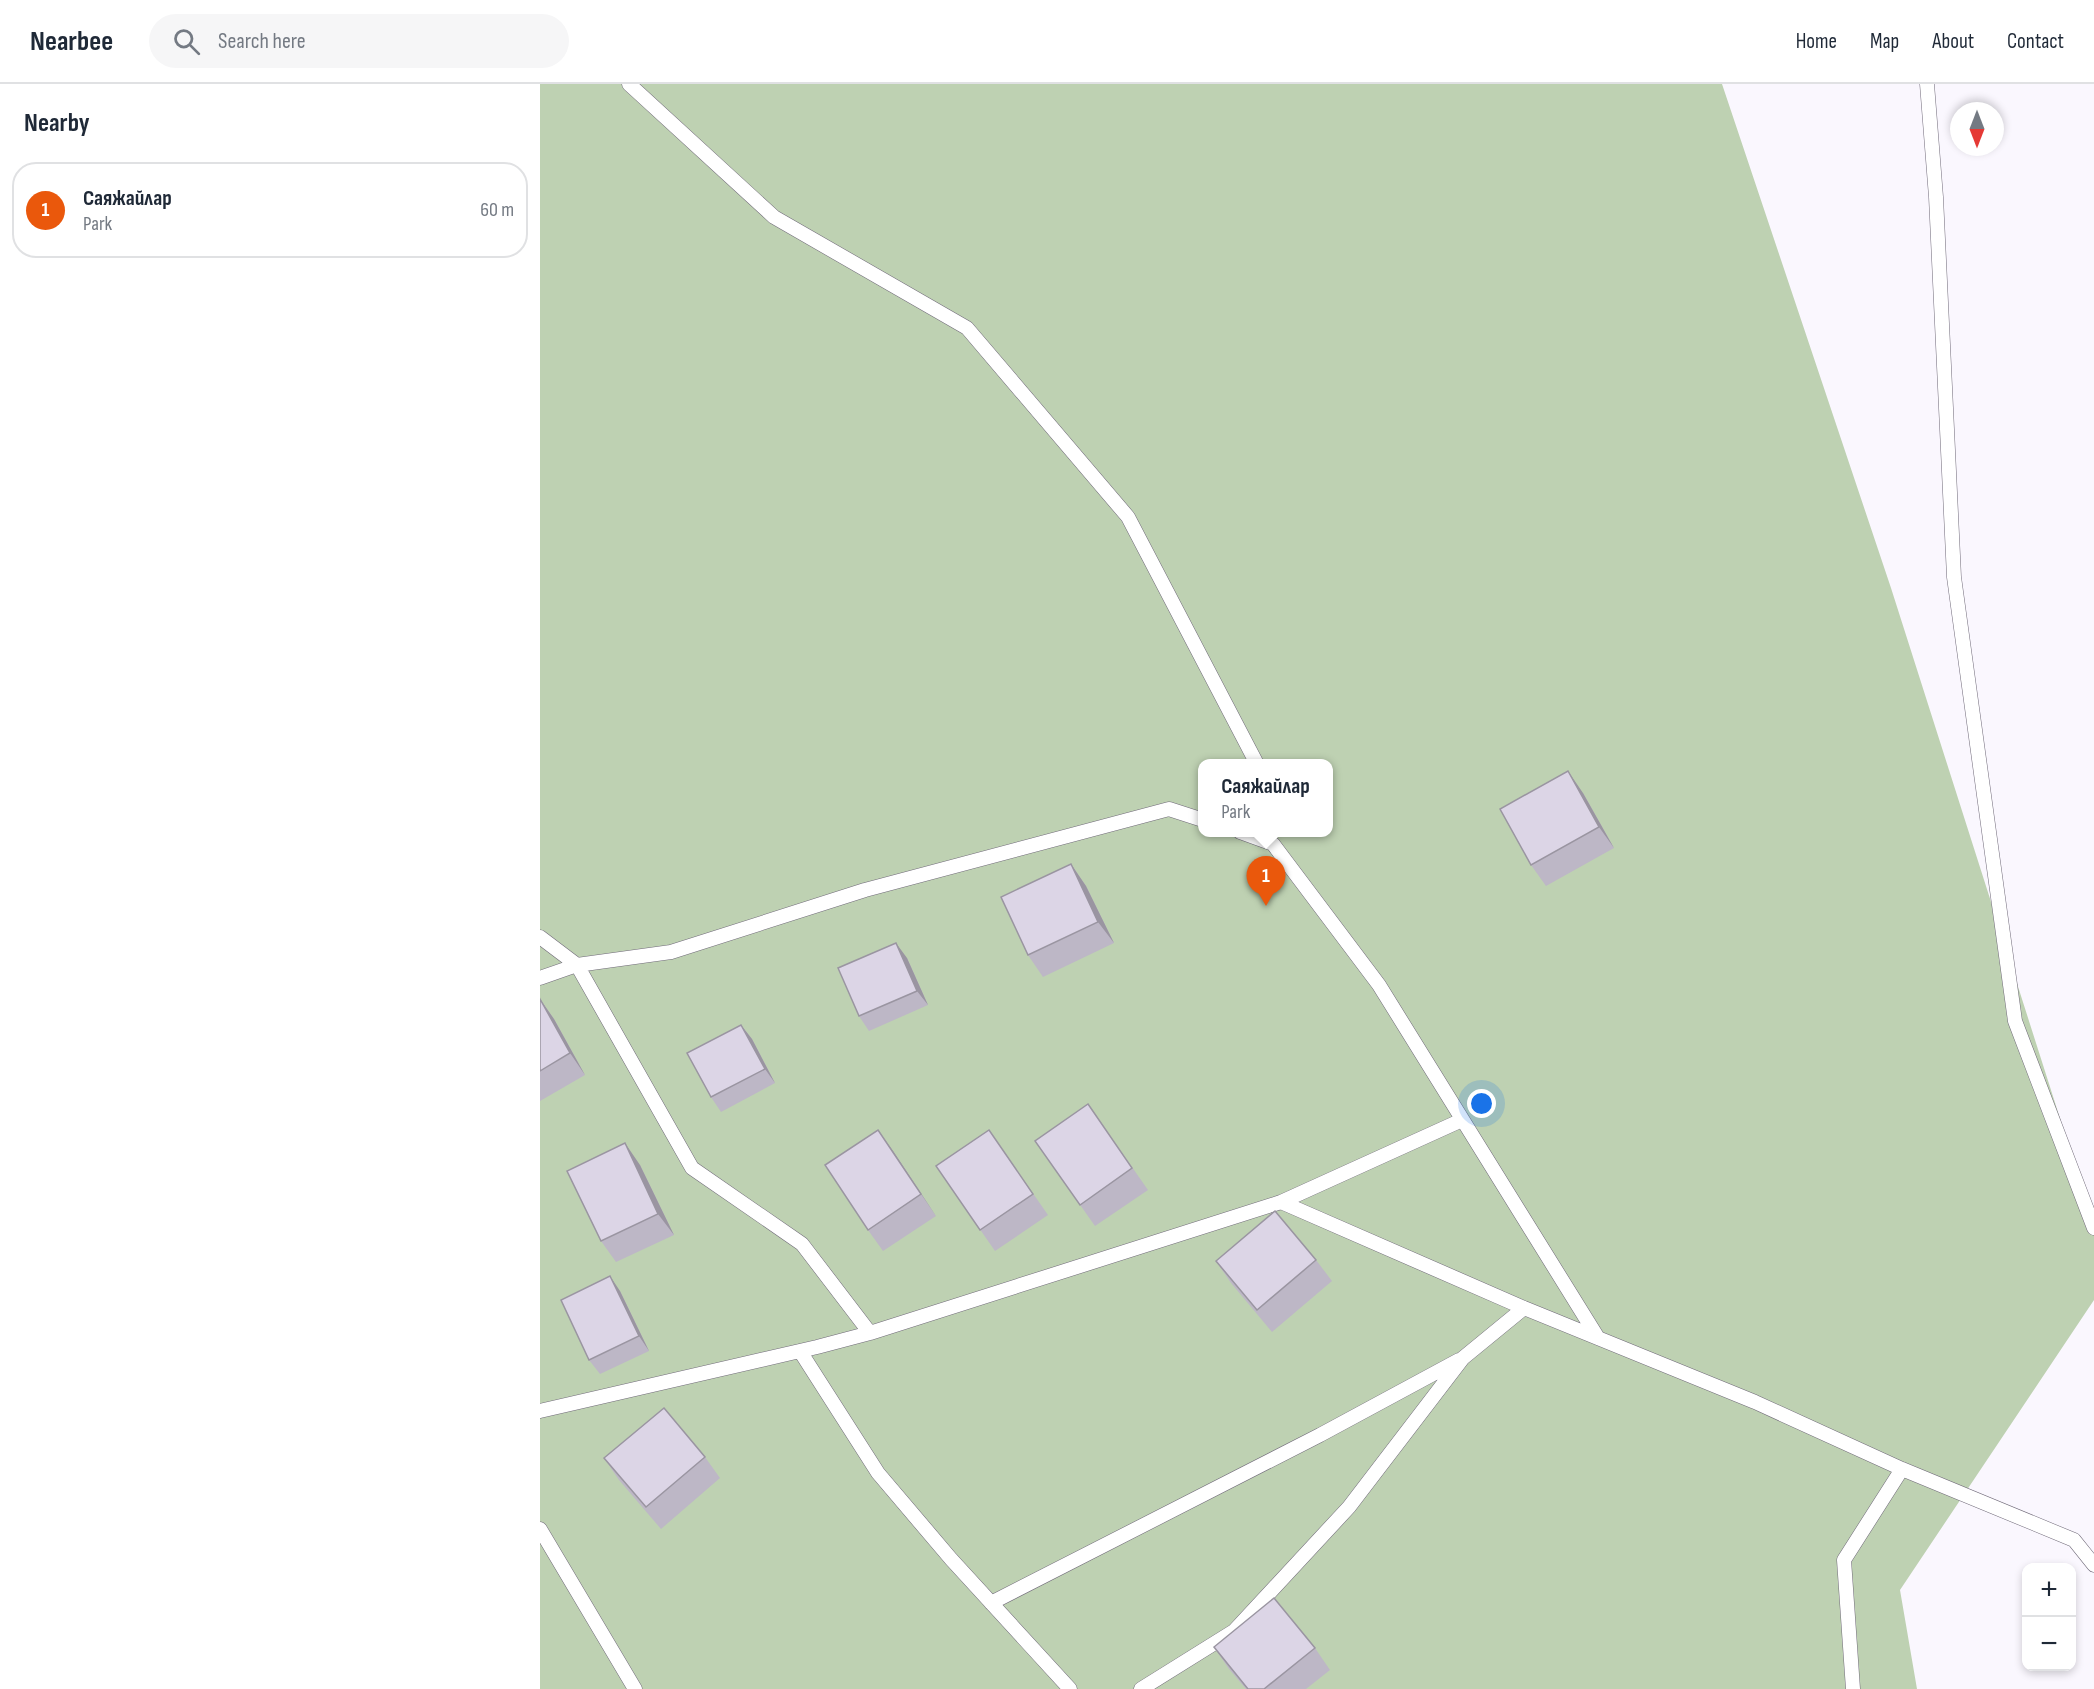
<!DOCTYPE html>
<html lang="en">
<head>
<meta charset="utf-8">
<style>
  :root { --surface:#fff; --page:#f6f6f7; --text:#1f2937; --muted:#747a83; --line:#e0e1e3; --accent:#ea580c }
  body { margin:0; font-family:"Sofia Sans Condensed",sans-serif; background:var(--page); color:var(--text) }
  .controls { position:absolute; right:18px; bottom:18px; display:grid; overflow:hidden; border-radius:12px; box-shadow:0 3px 9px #0003 }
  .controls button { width:54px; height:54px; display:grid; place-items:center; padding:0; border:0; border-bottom:2px solid var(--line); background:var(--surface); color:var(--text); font:30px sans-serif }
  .compass { position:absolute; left:1410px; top:18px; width:54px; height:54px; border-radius:50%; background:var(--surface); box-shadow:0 3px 9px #0003; rotate:180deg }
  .you { position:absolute; left:942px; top:1020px; width:21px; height:21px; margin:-15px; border:4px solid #fff; border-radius:50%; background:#1a73e8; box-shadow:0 0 0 9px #1a73e833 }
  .badge { display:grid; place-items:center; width:39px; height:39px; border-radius:50%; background:var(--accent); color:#fff; font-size:20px; font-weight:700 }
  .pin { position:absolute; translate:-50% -50px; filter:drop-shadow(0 2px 3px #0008) }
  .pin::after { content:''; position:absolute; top:32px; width:21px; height:18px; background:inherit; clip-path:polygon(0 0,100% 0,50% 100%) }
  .popup { position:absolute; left:658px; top:675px; width:135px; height:78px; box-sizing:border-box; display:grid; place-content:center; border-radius:12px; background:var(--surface); filter:drop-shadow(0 2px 4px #0005); font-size:20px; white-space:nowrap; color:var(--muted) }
  .popup b { font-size:22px; color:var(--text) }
  .popup::after { content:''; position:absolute; left:50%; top:100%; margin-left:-12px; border:12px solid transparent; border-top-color:var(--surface) }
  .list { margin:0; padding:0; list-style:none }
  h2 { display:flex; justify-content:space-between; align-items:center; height:78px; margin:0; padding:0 24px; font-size:26px }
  h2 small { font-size:20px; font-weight:400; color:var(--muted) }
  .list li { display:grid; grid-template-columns:39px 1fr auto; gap:18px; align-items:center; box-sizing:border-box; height:96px; margin:0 12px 12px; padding:0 12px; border:2px solid var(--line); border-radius:24px }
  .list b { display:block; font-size:22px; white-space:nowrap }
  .list p { margin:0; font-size:20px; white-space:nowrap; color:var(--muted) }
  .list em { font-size:20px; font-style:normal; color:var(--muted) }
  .icon { flex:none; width:33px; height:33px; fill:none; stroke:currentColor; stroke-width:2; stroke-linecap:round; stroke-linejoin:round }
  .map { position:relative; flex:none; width:1554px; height:1605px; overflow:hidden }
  header { display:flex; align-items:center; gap:36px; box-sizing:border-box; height:84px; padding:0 30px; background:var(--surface); border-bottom:2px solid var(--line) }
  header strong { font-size:28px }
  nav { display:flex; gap:33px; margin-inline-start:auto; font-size:21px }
  .search { width:420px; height:54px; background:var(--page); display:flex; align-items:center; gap:15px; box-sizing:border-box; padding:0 21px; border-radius:33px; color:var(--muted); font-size:22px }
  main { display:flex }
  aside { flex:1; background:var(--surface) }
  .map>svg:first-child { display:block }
  .green { fill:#bed1b2; fill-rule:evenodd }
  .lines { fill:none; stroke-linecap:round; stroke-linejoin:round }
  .lane-casing { stroke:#706a79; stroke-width:15 }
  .lane { stroke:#fff; stroke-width:14 }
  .wall { fill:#bdb7c6 }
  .shaded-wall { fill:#9a95a1 }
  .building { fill:#dcd5e6; stroke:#9a95a1; stroke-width:1.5 }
</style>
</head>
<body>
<header>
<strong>Nearbee</strong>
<div class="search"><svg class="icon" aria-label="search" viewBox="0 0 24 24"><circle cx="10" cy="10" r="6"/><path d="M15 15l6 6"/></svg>Search here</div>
<nav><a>Home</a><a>Map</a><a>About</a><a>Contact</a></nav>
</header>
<main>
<aside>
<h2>Nearby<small></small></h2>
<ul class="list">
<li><span class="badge">1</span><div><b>Саяжайлар</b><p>Park</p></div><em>60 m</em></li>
</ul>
</aside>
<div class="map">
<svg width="1554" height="1605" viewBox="0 0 1554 1605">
  <rect width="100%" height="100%" fill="#faf7fe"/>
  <path class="green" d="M 0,0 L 1182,0 L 1351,504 L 1554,1141 L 1554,1216 L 1360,1506 L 1377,1605 L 0,1605 ZM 663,680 L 789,680 L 789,748 L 663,748 Z"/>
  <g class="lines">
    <g class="lane-casing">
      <path id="lane" d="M 89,0 L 234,133 L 427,244 L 588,433 L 717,680
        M 1387,0 L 1396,113 L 1414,493 L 1475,937 L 1554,1144
        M 700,748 L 733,760 L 839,901 L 1058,1254
        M 0,853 L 37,881 L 131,868 L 325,806 L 629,725 L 663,736
        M 0,894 L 37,881 L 152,1084 L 262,1160 L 330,1249
        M 741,1118 L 922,1036
        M 260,1267 L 338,1389 L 411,1475 L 530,1605
        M 0,1327 L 277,1263 L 330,1249 L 741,1118 L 984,1224 L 1215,1318 L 1362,1385 L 1534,1456 L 1554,1481
        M 0,1445 L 95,1605
        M 451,1519 L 780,1351 L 919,1276
        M 601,1605 L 694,1547 L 809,1423 L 923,1274 L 984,1224
        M 1313,1605 L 1304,1476 L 1362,1385"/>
    </g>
    <use href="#lane" class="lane"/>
  </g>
  <path class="wall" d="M 1043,709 L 1074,764 L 1006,802 L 991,781 Z
    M 531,780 L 546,802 L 574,859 L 503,893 L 488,871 Z
    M 367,874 L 388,921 L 329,947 L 319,932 Z
    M 0,915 L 14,935 L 45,991 L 0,1017 Z
    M 201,941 L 212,955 L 235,999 L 181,1028 L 171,1013 Z
    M 548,1020 L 608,1106 L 555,1142 L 495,1057 Z
    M 449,1046 L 508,1131 L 455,1167 L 396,1082 Z
    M 353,1067 L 396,1132 L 343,1167 L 328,1146 Z
    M 100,1081 L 134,1151 L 76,1178 L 61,1157 Z
    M 776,1176 L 792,1197 L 732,1248 L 691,1199 L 676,1177 Z
    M 80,1207 L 109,1267 L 60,1290 L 49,1276 Z
    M 165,1373 L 180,1394 L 121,1445 L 79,1396 L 64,1374 Z
    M 674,1563 L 775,1564 L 790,1586 L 766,1605 L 706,1605 L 689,1585 Z"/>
  <path class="shaded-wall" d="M 1028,687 L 1043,709 L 1074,764 L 1059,743 Z
    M 531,780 L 546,802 L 574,859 L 558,838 Z
    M 356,859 L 367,874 L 388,921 L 377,907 Z
    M 0,915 L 14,935 L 45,991 L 30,969 Z
    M 201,941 L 212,955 L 235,999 L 225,985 Z
    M 338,1046 L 353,1067 L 396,1132 L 381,1110 Z
    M 85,1059 L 100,1081 L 134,1151 L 118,1130 Z
    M 70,1192 L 80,1207 L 109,1267 L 99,1252 Z"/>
  <path class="building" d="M 1028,687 L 1059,743 L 991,781 L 960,725 Z
    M 531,780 L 558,838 L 488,871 L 461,813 Z
    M 356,859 L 377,907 L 319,932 L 298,884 Z
    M 0,915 L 30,969 L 0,987 Z
    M 201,941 L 225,985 L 171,1013 L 147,969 Z
    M 548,1020 L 592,1084 L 540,1121 L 495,1057 Z
    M 338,1046 L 381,1110 L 328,1146 L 285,1081 Z
    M 449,1046 L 493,1110 L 440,1146 L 396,1082 Z
    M 85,1059 L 118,1130 L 61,1157 L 27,1087 Z
    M 735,1127 L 776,1176 L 717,1226 L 676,1177 Z
    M 70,1192 L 99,1252 L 49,1276 L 21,1216 Z
    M 124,1324 L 165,1373 L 106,1423 L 64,1374 Z
    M 734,1514 L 775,1564 L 724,1605 L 708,1605 L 674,1563 Z"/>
</svg>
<div class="controls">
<button>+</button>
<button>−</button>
</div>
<svg class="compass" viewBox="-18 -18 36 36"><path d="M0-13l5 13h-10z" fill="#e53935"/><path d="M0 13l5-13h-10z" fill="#747a83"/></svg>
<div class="you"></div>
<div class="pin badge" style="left:726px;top:822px">1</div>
<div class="popup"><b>Саяжайлар</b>Park</div>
</div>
</main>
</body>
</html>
